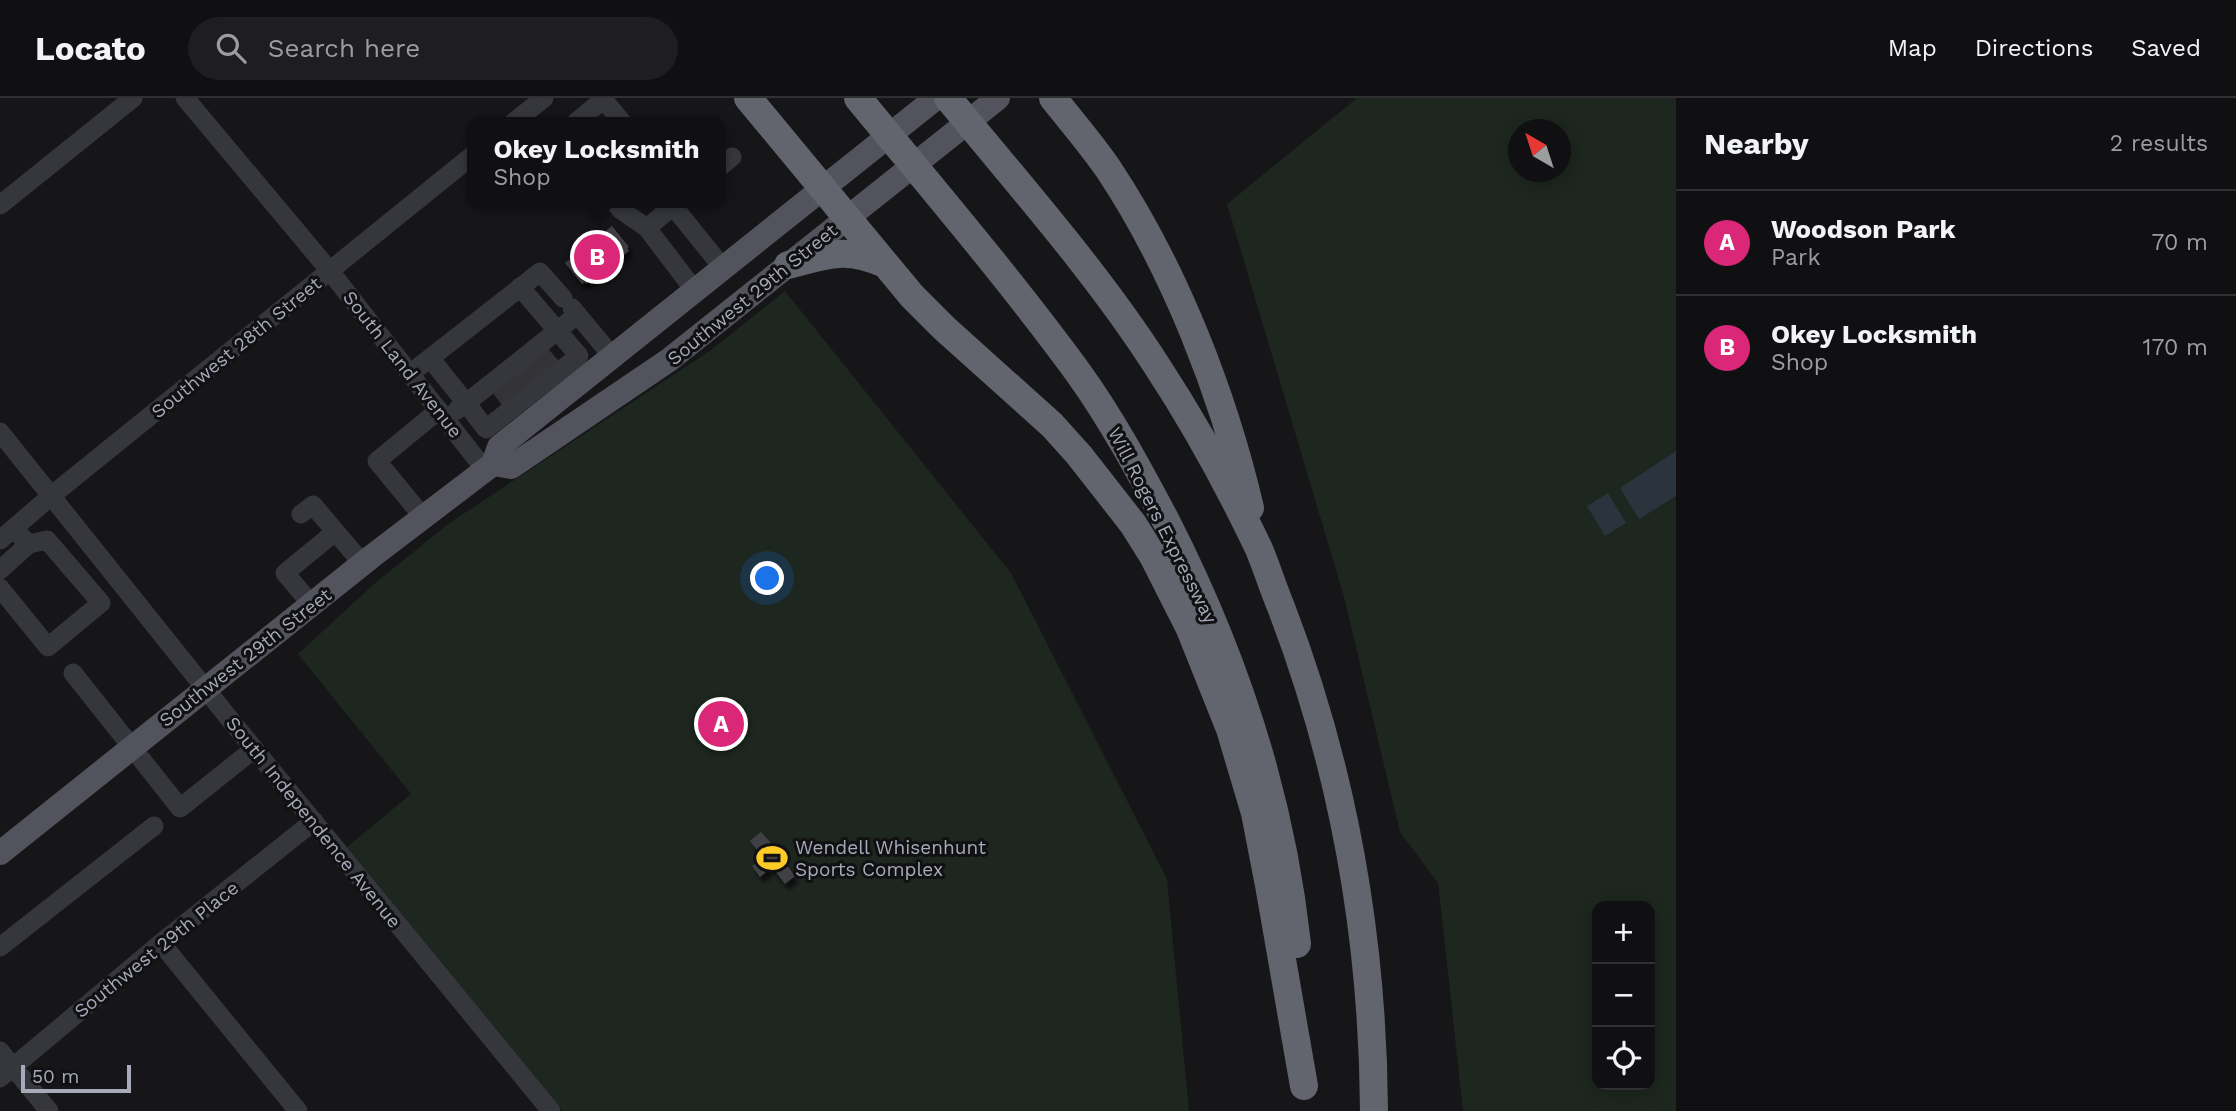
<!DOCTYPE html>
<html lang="en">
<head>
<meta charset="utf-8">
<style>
  :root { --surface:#101012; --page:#1e1e20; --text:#f1f3f6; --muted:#9c9d9f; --line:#303032; --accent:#db2777 }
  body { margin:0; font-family:"Work Sans",sans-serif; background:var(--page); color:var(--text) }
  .controls { position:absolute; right:21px; bottom:21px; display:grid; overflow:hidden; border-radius:14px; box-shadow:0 4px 18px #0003 }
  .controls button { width:63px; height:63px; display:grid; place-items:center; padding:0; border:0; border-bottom:2px solid var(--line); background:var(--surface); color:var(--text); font:35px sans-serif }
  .compass { position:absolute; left:1508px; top:21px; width:63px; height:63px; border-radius:50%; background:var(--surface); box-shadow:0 4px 18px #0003; rotate:321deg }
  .scale { position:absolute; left:21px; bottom:18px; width:110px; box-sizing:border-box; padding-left:7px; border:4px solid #a6aab9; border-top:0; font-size:19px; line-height:24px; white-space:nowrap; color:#a6aab9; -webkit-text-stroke:5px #111013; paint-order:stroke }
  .you { position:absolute; left:768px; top:481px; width:24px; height:24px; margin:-18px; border:5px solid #fff; border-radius:50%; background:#1a73e8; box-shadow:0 0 0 10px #1a73e833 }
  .badge { display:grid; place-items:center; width:46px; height:46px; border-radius:50%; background:var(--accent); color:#fff; font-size:23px; font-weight:700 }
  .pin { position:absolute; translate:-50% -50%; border:4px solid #fff; box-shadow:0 2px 7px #0006 }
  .popup { position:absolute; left:467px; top:19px; width:259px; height:91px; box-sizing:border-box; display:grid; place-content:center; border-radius:14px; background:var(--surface); filter:drop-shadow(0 2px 5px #0005); font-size:23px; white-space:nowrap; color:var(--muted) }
  .popup b { font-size:26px; color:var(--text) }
  .popup::after { content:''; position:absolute; left:50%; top:100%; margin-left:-14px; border:14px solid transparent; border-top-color:var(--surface) }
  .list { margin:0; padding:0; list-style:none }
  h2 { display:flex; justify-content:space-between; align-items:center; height:91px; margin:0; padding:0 28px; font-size:30px }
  h2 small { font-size:23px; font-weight:400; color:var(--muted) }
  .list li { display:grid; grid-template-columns:46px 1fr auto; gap:21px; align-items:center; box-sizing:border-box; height:105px; padding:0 28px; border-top:2px solid var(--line) }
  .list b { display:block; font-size:26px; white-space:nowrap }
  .list p { margin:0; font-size:23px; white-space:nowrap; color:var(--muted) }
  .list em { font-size:23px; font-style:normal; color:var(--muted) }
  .icon { flex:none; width:38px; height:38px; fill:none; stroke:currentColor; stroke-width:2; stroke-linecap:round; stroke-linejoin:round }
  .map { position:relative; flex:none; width:1676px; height:1013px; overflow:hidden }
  header { display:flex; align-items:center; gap:42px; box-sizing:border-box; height:98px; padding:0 35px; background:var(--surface); border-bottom:2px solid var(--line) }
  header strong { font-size:33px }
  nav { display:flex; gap:38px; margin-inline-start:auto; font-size:24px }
  .search { width:490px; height:63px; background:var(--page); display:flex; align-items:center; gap:18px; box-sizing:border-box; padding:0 24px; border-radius:38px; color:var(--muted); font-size:26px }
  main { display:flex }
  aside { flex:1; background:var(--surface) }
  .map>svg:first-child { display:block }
  .green { fill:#1d261f; fill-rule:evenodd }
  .water { fill:#2b333c }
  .building { fill:#403f45; filter:url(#shadow) }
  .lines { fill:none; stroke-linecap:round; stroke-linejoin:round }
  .minor-tunnel { stroke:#333338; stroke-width:19; stroke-dasharray:19 10; stroke-linecap:butt }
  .minor { stroke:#36373d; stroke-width:19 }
  .major { stroke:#52535c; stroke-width:24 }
  .highway { stroke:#62646e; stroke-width:28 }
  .labels { text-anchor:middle; stroke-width:6; stroke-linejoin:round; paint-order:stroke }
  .street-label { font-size:19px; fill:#a6aab9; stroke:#111013 }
  .poi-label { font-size:19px; fill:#a6aab9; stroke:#111013; text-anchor:start }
</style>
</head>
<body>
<header>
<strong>Locato</strong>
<div class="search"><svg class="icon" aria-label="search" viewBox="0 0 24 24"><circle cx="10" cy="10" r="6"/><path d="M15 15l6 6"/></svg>Search here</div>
<nav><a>Map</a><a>Directions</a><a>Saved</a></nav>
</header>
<main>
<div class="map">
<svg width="1676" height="1013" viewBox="0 0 1676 1013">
  <defs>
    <filter id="shadow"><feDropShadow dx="3.5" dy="6" stdDeviation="2" flood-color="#0009"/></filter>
  </defs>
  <rect width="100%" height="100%" fill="#161518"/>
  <path class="green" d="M 1357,0 L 1676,0 L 1676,1013 L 1463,1013 L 1438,785 L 1400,734 L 1344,499 L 1227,106 ZM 1518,32 L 1560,32 L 1560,74 L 1518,74 ZM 1597,808 L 1650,808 L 1650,987 L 1597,987 Z
    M 785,193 L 1011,475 L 1167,781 L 1189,1013 L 563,1013 L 347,749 L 411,696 L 298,556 L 374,486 L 448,426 L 711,252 Z"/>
  <path class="water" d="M 1676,353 L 1676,398 L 1639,421 L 1620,390 Z
    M 1608,395 L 1626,425 L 1605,438 L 1587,408 Z"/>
  <path class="building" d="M 612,128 L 629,149 L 627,150 L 629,153 L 586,186 L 585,184 L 582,186 L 565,165 Z
    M 761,734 L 785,760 L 783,762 L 795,778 L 785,786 L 772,769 L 760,779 L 752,768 L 763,760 L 750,743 Z"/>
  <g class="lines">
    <path class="minor-tunnel" d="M 541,257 L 552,270
      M 526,268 L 538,282
      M 512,280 L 523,293
      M 500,289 L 510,302"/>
    <path class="minor" d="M 185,0 L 330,173 L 485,372
      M 602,0 L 622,24
      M 514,24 L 544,0
      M 576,24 L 603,2
      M 721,68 L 732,59
      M 615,105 L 621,112 L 647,130
      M 677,105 L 673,108 L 723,170
      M 0,107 L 133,0
      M 673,108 L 647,130 L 695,193
      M 520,189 L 579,258 L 486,331 L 466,305 C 504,276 540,246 577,217
      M 572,210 L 612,258
      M 430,260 L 466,305 L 457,312
      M 411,275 L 540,174 L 563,200
      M 0,334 L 232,624 L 551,1013
      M 301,416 L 313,407 L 363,466
      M 423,419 L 377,363 L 439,312
      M 0,442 L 51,398 L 473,57
      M 0,472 L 29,446
      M 0,490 L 48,549 L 101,505 L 47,442 L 29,446 L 13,431
      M 312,507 L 285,475 L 335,434
      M 73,575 L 180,710 L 254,651
      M 161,845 L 298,1013
      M 0,849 L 154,728
      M 0,953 L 49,1013
      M 0,980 L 161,845 L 314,723"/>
    <path class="major" d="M 493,366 L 511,369 L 669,262 L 998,0
      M 0,755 L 371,459 L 493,366 L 499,349 L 936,0"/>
    <path class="highway" d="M 748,0 L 912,198 L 944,230 L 1052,327 L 1079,357 L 1133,426 L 1153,458 L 1190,531 L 1230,631 L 1255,715 L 1269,787 L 1304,988
      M 858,0 C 932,90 1008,179 1077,273 C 1111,320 1139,372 1166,423 C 1234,556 1281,697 1297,846
      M 948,0 C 1019,87 1096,173 1157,268 C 1195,326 1229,388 1259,451 C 1267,470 1273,490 1281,509 C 1343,670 1373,841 1374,1013
      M 1053,0 C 1072,24 1092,47 1109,72 C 1174,170 1223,295 1250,410
      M 788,167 C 828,157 844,148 885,166"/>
  </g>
  <defs>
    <g id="stadium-bare" transform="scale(2.415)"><path d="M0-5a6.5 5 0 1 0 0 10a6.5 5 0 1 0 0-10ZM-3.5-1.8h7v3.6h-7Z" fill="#feca27" stroke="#111013" stroke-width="2.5" paint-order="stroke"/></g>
  </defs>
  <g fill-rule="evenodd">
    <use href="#stadium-bare" x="772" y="760"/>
  </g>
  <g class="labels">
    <g class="street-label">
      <text transform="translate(752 196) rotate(-39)" y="7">Southwest 29th Street</text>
      <text transform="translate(236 249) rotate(-39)" y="7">Southwest 28th Street</text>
      <text transform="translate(403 266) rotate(52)" y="7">South Land Avenue</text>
      <text transform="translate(1163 427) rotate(63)" y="7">Will Rogers Expressway</text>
      <text transform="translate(245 559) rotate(-38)" y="7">Southwest 29th Street</text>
      <text transform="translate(314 724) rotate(51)" y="7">South Independence Avenue</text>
      <text transform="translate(156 851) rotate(-39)" y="7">Southwest 29th Place</text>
    </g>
    <g class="poi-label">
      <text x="795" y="756">Wendell Whisenhunt<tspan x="795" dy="22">Sports Complex</tspan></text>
    </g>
  </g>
</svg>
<div class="controls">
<button>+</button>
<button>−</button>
<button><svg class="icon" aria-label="locate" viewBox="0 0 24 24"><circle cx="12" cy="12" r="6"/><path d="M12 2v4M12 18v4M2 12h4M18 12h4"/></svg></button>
</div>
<svg class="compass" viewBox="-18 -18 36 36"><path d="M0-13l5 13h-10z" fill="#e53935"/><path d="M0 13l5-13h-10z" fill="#9c9d9f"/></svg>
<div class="scale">50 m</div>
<div class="you"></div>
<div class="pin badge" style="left:721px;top:626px">A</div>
<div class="pin badge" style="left:597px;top:159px">B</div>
<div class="popup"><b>Okey Locksmith</b>Shop</div>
</div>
<aside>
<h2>Nearby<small>2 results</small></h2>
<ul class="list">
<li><span class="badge">A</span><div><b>Woodson Park</b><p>Park</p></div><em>70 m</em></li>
<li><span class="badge">B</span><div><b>Okey Locksmith</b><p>Shop</p></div><em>170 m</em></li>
</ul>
</aside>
</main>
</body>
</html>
